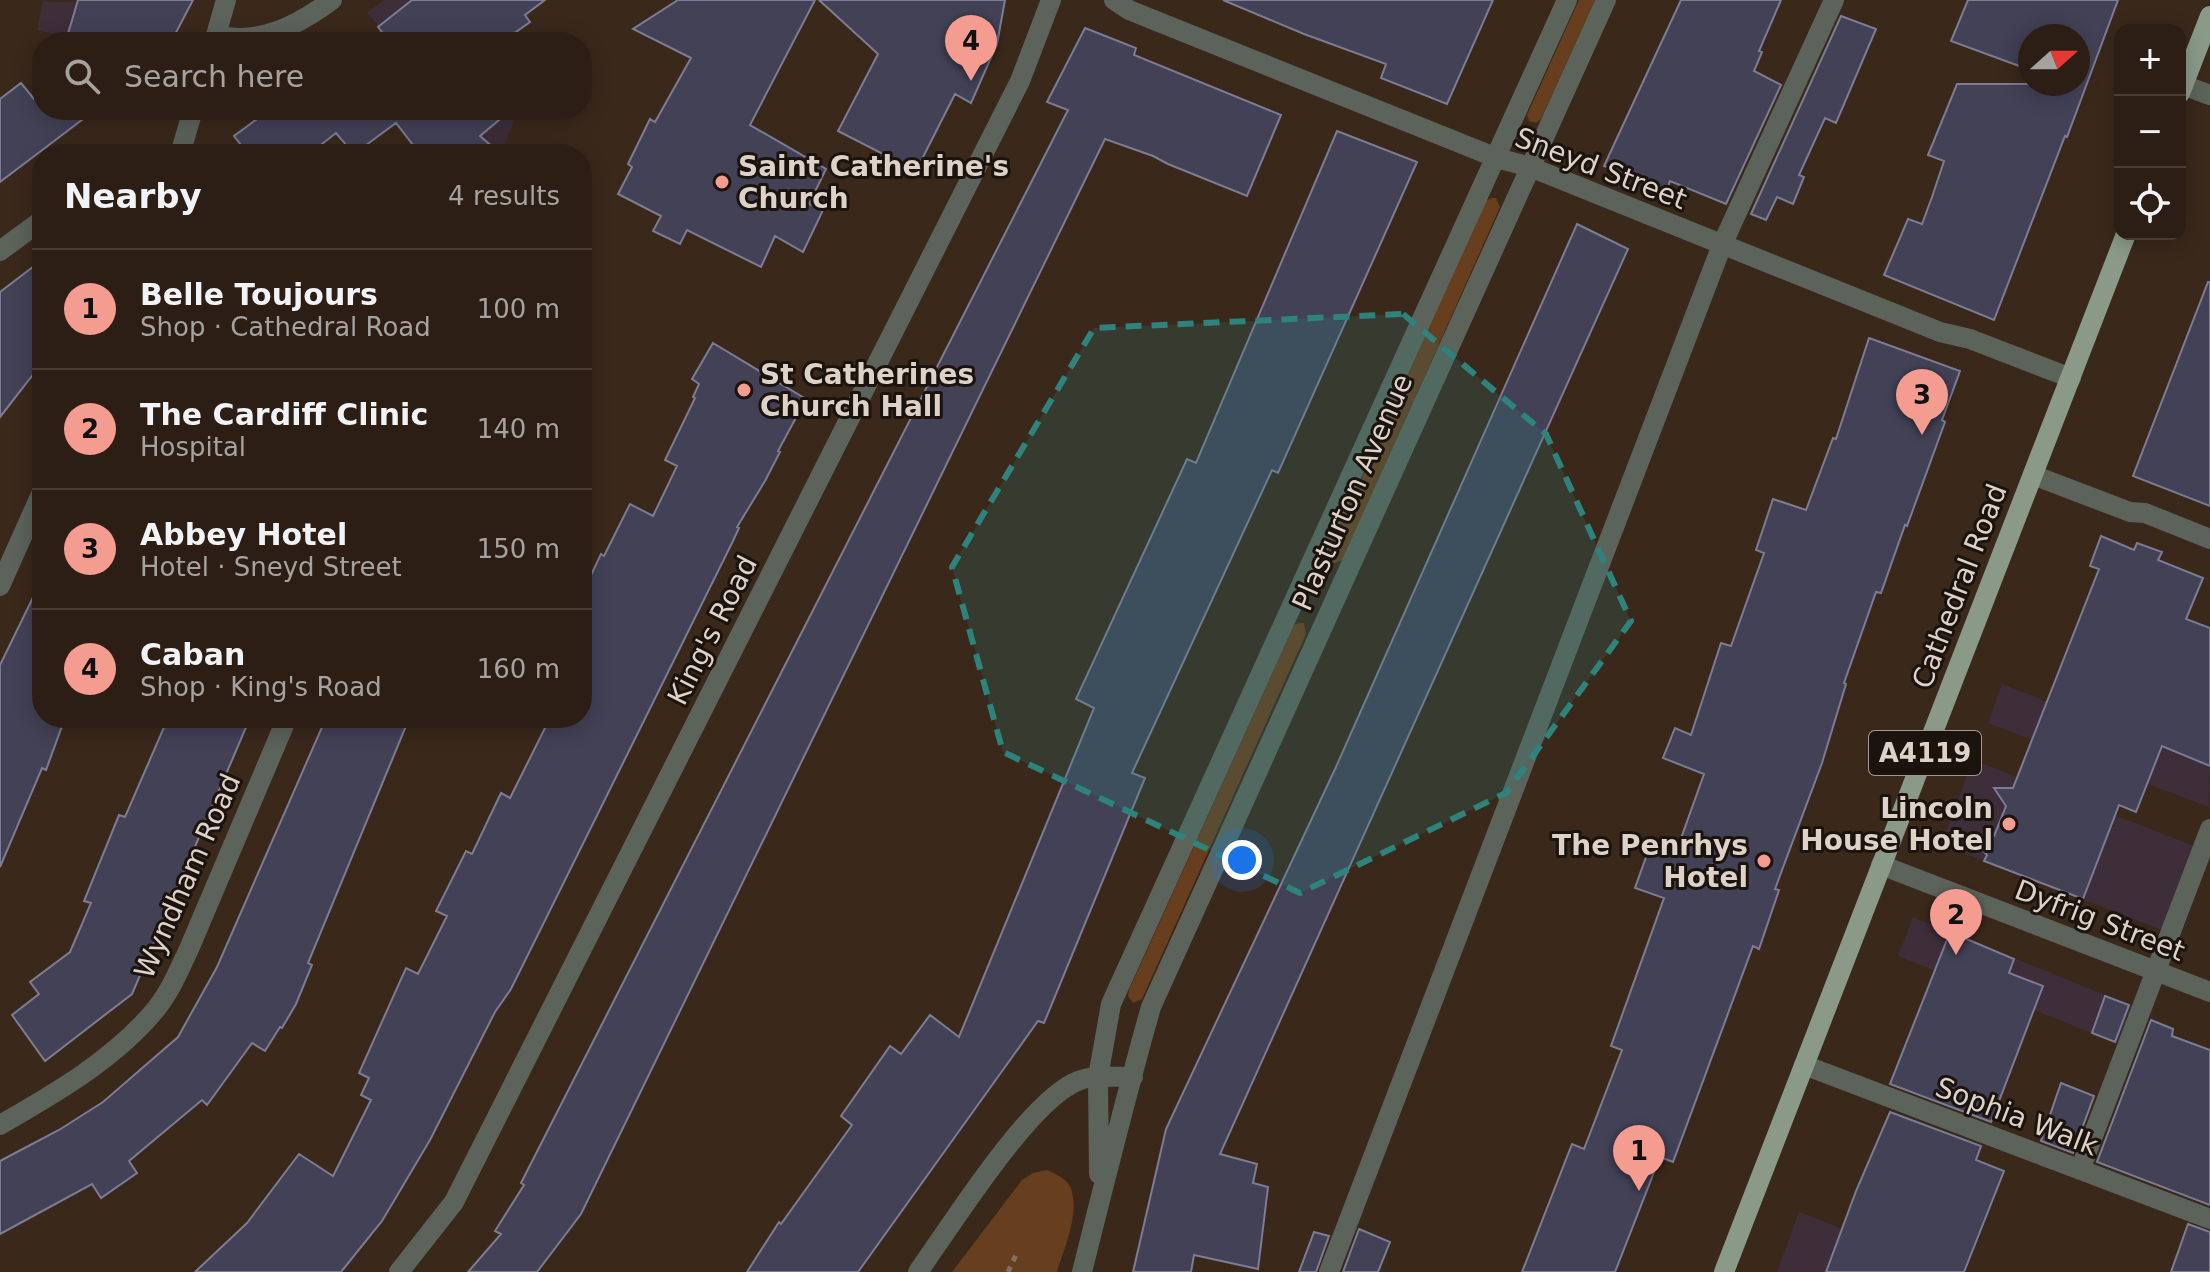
<!DOCTYPE html>
<html lang="en">
<head>
<meta charset="utf-8">
<style>
  :root { --surface:#2c1e14; --page:#34271d; --text:#f1f3f6; --muted:#a6a2a0; --line:#483c34; --accent:#f59c91 }
  body { margin:0; font-family:"DejaVu Sans",sans-serif; background:var(--page); color:var(--text) }
  .controls { position:absolute; right:24px; top:24px; display:grid; overflow:hidden; border-radius:16px; box-shadow:0 4px 20px #0003 }
  .controls button { width:72px; height:72px; display:grid; place-items:center; padding:0; border:0; border-bottom:2px solid var(--line); background:var(--surface); color:var(--text); font:40px sans-serif }
  .compass { position:absolute; left:2018px; top:24px; width:72px; height:72px; border-radius:50%; background:var(--surface); box-shadow:0 4px 20px #0003; rotate:69deg }
  .you { position:absolute; left:1242px; top:860px; width:28px; height:28px; margin:-20px; border:6px solid #fff; border-radius:50%; background:#1a73e8; box-shadow:0 0 0 12px #1a73e833 }
  .badge { display:grid; place-items:center; width:52px; height:52px; border-radius:50%; background:var(--accent); color:#111; font-size:26px; font-weight:700 }
  .pin { position:absolute; translate:-50% -66px; filter:drop-shadow(0 2px 4px #0008) }
  .pin::after { content:''; position:absolute; top:42px; width:28px; height:24px; background:inherit; clip-path:polygon(0 0,100% 0,50% 100%) }
  .list { margin:0; padding:0; list-style:none }
  h2 { display:flex; justify-content:space-between; align-items:center; height:104px; margin:0; padding:0 32px; font-size:34px }
  h2 small { font-size:26px; font-weight:400; color:var(--muted) }
  .list li { display:grid; grid-template-columns:52px 1fr auto; gap:24px; align-items:center; box-sizing:border-box; height:120px; padding:0 32px; border-top:2px solid var(--line) }
  .list b { display:block; font-size:30px; white-space:nowrap }
  .list p { margin:0; font-size:26px; white-space:nowrap; color:var(--muted) }
  .list em { font-size:26px; font-style:normal; color:var(--muted) }
  .icon { flex:none; width:44px; height:44px; fill:none; stroke:currentColor; stroke-width:2; stroke-linecap:round; stroke-linejoin:round }
  .map { position:relative; flex:none; width:2210px; height:1272px; overflow:hidden }
  .search { position:absolute; background:var(--surface); box-shadow:0 4px 20px #0003; left:32px; top:32px; width:560px; height:88px; display:flex; align-items:center; gap:20px; box-sizing:border-box; padding:0 28px; border-radius:32px; color:var(--muted); font-size:30px }
  .panel { position:absolute; background:var(--surface); box-shadow:0 4px 20px #0003; left:32px; top:144px; width:560px; height:584px; border-radius:32px }
  .map>svg:first-child { display:block }
  .commercial { fill:#3d2e3a }
  .green { fill:#673e1e }
  .building { fill:#424156; stroke:#7c7c94; stroke-width:2 }
  .lines { fill:none; stroke-linecap:round; stroke-linejoin:round }
  .path { stroke:#7e6f64; stroke-width:5; stroke-dasharray:6 6; stroke-linecap:butt }
  .service { stroke:#5c635b; stroke-width:20 }
  .minor { stroke:#5c635b; stroke-width:20 }
  .primary { stroke:#8a9988; stroke-width:20 }
  .marked { fill:#2e847c; fill-opacity:0.2; stroke:#2e847c; stroke-width:6; stroke-dasharray:16 10; stroke-linejoin:round }
  .poi-dot { fill:#f59c91; stroke:#1b130d; stroke-width:3 }
  .labels { text-anchor:middle; stroke-width:6; stroke-linejoin:round; paint-order:stroke }
  .shield { fill:#1b130d; stroke:#a39890; stroke-width:2 }
  .shield-label { font-size:26px; font-weight:bold; fill:#ddd1c8 }
  .poi-label { font-size:28px; font-weight:bold; fill:#ddd1c8; stroke:#1b130d; text-anchor:start }
  .street-label { font-size:28px; fill:#ddd1c8; stroke:#1b130d }
</style>
</head>
<body>
<div class="map">
<svg width="2210" height="1272" viewBox="0 0 2210 1272">
  <rect width="100%" height="100%" fill="#3a281b"/>
  <path class="commercial" d="M 43,0 L 51,2 L 189,0 L 171,42 L 84,42 L 37,30 Z
    M 384,0 L 434,0 L 390,42 L 367,13 Z
    M 444,110 L 518,110 L 501,154 Z
    M 2002,684 L 2210,766 L 2209,807 L 1988,723 Z
    M 1973,760 L 2194,846 L 2162,930 L 1941,844 Z
    M 1913,917 L 2132,1006 L 2117,1043 L 1898,956 Z
    M 1799,1212 L 1843,1229 L 1957,1272 L 1777,1272 Z"/>
  <path class="green" d="M 1579,0 L 1595,0 L 1541,119 L 1536,123 L 1529,121 L 1527,115 Z
    M 1491,198 L 1496,198 L 1500,207 L 1343,560 L 1332,564 L 1328,557 L 1329,550 L 1486,201 Z
    M 1299,623 L 1304,623 L 1306,634 L 1142,999 L 1133,1003 L 1128,996 L 1129,990 L 1294,625 Z
    M 1047,1170 C 1056,1174 1068,1179 1071,1189 C 1080,1214 1064,1249 1057,1272 L 952,1272 L 1022,1180 L 1033,1173 Z"/>
  <path class="building" d="M 78,0 L 193,0 L 171,42 L 84,42 L 67,37 Z
    M 412,0 L 545,0 L 525,15 L 530,22 L 502,42 L 390,42 L 378,27 Z
    M 678,0 L 815,0 L 750,125 L 826,169 L 809,204 L 823,210 L 803,252 L 775,236 L 761,267 L 687,230 L 680,244 L 653,231 L 661,216 L 618,194 L 632,167 L 628,164 L 650,119 L 655,122 L 691,58 L 633,29 Z
    M 819,0 L 1005,0 L 997,44 L 971,103 L 955,94 L 916,171 L 838,131 L 878,54 Z
    M 1223,0 L 1493,0 L 1447,104 L 1381,78 L 1386,64 L 1304,34 Z
    M 1681,0 L 1781,0 L 1759,51 L 1762,52 L 1754,71 L 1781,85 L 1726,204 L 1670,181 L 1667,190 L 1604,166 Z
    M 1968,0 L 2118,0 L 2067,137 L 2065,136 L 1994,320 L 1884,275 L 1908,219 L 1922,224 L 1932,197 L 1944,161 L 1928,155 L 1957,84 L 2078,84 L 2078,36 L 2030,36 L 2030,70 L 1951,41 Z
    M 1841,16 L 1876,29 L 1836,123 L 1825,118 L 1799,175 L 1804,177 L 1793,204 L 1777,197 L 1766,220 L 1751,214 Z
    M 1085,28 L 1136,48 L 1134,55 L 1281,115 L 1247,196 L 1168,164 L 1153,156 L 1105,139 L 581,1214 L 537,1272 L 468,1272 L 501,1234 L 495,1231 L 524,1185 L 521,1183 L 1068,110 L 1047,102 Z
    M 21,83 L 34,99 L 41,93 L 42,95 L 42,110 L 95,110 L 0,182 L 0,99 Z
    M 269,110 L 511,110 L 480,136 L 501,154 L 420,154 L 396,123 L 354,154 L 336,133 L 309,154 L 248,154 L 234,136 Z
    M 1337,131 L 1417,162 L 1278,473 L 1272,470 L 1132,773 L 1145,778 L 1044,1023 L 1038,1021 L 858,1272 L 747,1272 L 779,1222 L 781,1224 L 852,1125 L 841,1116 L 890,1046 L 901,1054 L 930,1015 L 959,1037 L 1094,708 L 1076,699 L 1187,459 L 1196,463 Z
    M 1577,224 L 1628,249 L 1220,1154 L 1257,1164 L 1253,1183 L 1268,1187 L 1258,1269 L 1194,1255 L 1191,1272 L 1133,1272 L 1166,1129 L 1336,767 Z
    M 42,260 L 42,363 L 0,417 L 0,292 Z
    M 2208,282 L 2210,282 L 2210,506 L 2133,476 Z
    M 1869,338 L 1960,371 L 1942,420 L 1945,422 L 1907,526 L 1905,525 L 1881,593 L 1876,592 L 1844,683 L 1846,684 L 1822,763 L 1775,889 L 1779,890 L 1759,949 L 1753,946 L 1673,1162 L 1660,1157 L 1615,1272 L 1522,1272 L 1572,1144 L 1584,1149 L 1622,1050 L 1611,1046 L 1664,898 L 1635,888 L 1650,846 L 1675,855 L 1704,774 L 1663,758 L 1675,728 L 1691,735 L 1721,643 L 1731,646 L 1764,553 L 1756,550 L 1773,499 L 1806,510 L 1833,438 L 1836,439 Z
    M 713,343 L 806,399 L 778,451 L 780,452 L 765,481 L 737,527 L 739,528 L 732,543 L 511,989 L 495,1012 L 430,1140 L 382,1221 L 341,1272 L 195,1272 L 247,1223 L 299,1154 L 333,1176 L 371,1100 L 361,1095 L 369,1078 L 359,1073 L 406,968 L 418,974 L 447,916 L 436,911 L 466,851 L 472,854 L 501,793 L 510,798 L 550,718 L 582,718 L 582,594 L 601,554 L 604,556 L 630,504 L 653,516 L 677,466 L 665,460 L 695,398 L 693,397 L 699,384 L 692,379 Z
    M 2101,536 L 2134,550 L 2137,543 L 2162,552 L 2158,560 L 2203,578 L 2186,619 L 2210,628 L 2210,766 L 2162,746 L 2136,812 L 2119,805 L 2083,899 L 1984,861 L 1987,855 L 1973,840 L 1994,836 L 2006,806 L 1994,788 L 2013,788 L 2099,569 L 2090,566 Z
    M 42,579 L 42,718 L 65,718 L 46,770 L 42,768 L 0,867 L 0,665 Z
    M 168,718 L 250,718 L 132,994 L 45,1061 L 12,1015 L 39,994 L 30,982 L 70,952 L 91,903 L 84,901 L 119,815 L 125,817 Z
    M 326,718 L 387,718 L 406,726 L 308,963 L 312,965 L 296,1004 L 282,1028 L 280,1027 L 265,1051 L 252,1043 L 207,1105 L 202,1100 L 129,1161 L 137,1173 L 101,1198 L 92,1184 L 0,1234 L 0,1161 L 59,1130 L 103,1102 L 178,1037 L 217,967 Z
    M 1950,932 L 2014,959 L 2009,973 L 2043,986 L 1991,1122 L 1890,1084 Z
    M 2105,996 L 2129,1005 L 2115,1042 L 2092,1033 Z
    M 2151,1020 L 2173,1029 L 2172,1036 L 2210,1050 L 2210,1205 L 2097,1162 Z
    M 2061,1083 L 2094,1096 L 2073,1153 L 2041,1141 Z
    M 1890,1112 L 1981,1146 L 1976,1160 L 2004,1171 L 1964,1272 L 1826,1272 L 1856,1191 Z
    M 2188,1224 L 2210,1232 L 2210,1272 L 2171,1272 Z
    M 1359,1229 L 1390,1242 L 1378,1272 L 1343,1272 Z
    M 1314,1232 L 1329,1236 L 1316,1272 L 1299,1272 Z"/>
  <g class="lines">
    <path class="path" d="M 1008,1272 L 1016,1255"/>
    <path class="service" d="M 1804,1065 L 2210,1219
      M 2080,1170 L 2210,829
      M 1329,1272 L 1722,245 L 1834,0"/>
    <path class="minor" d="M 1114,0 L 1129,10 L 1497,158 L 1530,167 L 1940,332 L 1970,339 L 2071,378
      M 217,35 C 259,46 298,25 332,0
      M 214,42 L 226,0
      M 2183,85 L 2210,95
      M 180,154 L 193,110
      M 0,251 L 42,220
      M 2033,475 L 2130,512 L 2145,513 L 2210,539
      M 0,586 L 42,492
      M 1881,865 L 2210,992
      M 0,1125 C 54,1094 115,1059 156,1009 C 170,992 179,970 189,949 L 287,718
      M 1099,1174 L 1098,1077 L 1111,1004 L 1567,0
      M 399,1272 L 454,1202 L 1020,81 L 1051,0
      M 918,1272 C 951,1226 1029,1100 1078,1081 C 1095,1074 1115,1077 1133,1077
      M 1082,1272 C 1104,1184 1126,1095 1151,1007 L 1606,0"/>
    <path class="primary" d="M 2180,93 L 2210,16
      M 1724,1272 L 2126,234"/>
  </g>
  <path class="marked" d="M 1403,314 L 1546,434 L 1631,621 L 1506,793 L 1300,893 L 1003,752 L 952,567 L 1094,328 Z"/>
  <g class="poi-dot">
    <circle cx="722" cy="182" r="8"/>
    <circle cx="744" cy="390" r="8"/>
    <circle cx="2009" cy="824" r="8"/>
    <circle cx="1764" cy="861" r="8"/>
  </g>
  <g class="labels">
    <rect class="shield" x="1869" y="731" width="112" height="44" rx="6"/>
    <g class="shield-label">
      <text x="1925" y="762">A4119</text>
    </g>
    <g class="poi-label">
      <text x="738" y="176">Saint Catherine's<tspan x="738" dy="32">Church</tspan></text>
      <text x="760" y="384">St Catherines<tspan x="760" dy="32">Church Hall</tspan></text>
      <text x="1993" y="818" text-anchor="end">Lincoln<tspan x="1993" dy="32">House Hotel</tspan></text>
      <text x="1748" y="855" text-anchor="end">The Penrhys<tspan x="1748" dy="32">Hotel</tspan></text>
    </g>
    <g class="street-label">
      <text transform="translate(1601 168) rotate(21)" y="10">Sneyd Street</text>
      <text transform="translate(1352 492) rotate(-66)" y="10">Plasturton Avenue</text>
      <text transform="translate(1959 586) rotate(-69)" y="10">Cathedral Road</text>
      <text transform="translate(712 630) rotate(-63)" y="10">King's Road</text>
      <text transform="translate(187 876) rotate(-66)" y="10">Wyndham Road</text>
      <text transform="translate(2100 920) rotate(21)" y="10">Dyfrig Street</text>
      <text transform="translate(2017 1116) rotate(21)" y="10">Sophia Walk</text>
    </g>
  </g>
</svg>
<div class="controls">
<button>+</button>
<button>−</button>
<button><svg class="icon" aria-label="locate" viewBox="0 0 24 24"><circle cx="12" cy="12" r="6"/><path d="M12 2v4M12 18v4M2 12h4M18 12h4"/></svg></button>
</div>
<svg class="compass" viewBox="-18 -18 36 36"><path d="M0-13l5 13h-10z" fill="#e53935"/><path d="M0 13l5-13h-10z" fill="#a6a2a0"/></svg>
<div class="you"></div>
<div class="pin badge" style="left:1639px;top:1191px">1</div>
<div class="pin badge" style="left:1956px;top:955px">2</div>
<div class="pin badge" style="left:1922px;top:435px">3</div>
<div class="pin badge" style="left:971px;top:81px">4</div>
<div class="search"><svg class="icon" aria-label="search" viewBox="0 0 24 24"><circle cx="10" cy="10" r="6"/><path d="M15 15l6 6"/></svg>Search here</div>
<section class="panel">
<h2>Nearby<small>4 results</small></h2>
<ul class="list">
<li><span class="badge">1</span><div><b>Belle Toujours</b><p>Shop · Cathedral Road</p></div><em>100 m</em></li>
<li><span class="badge">2</span><div><b>The Cardiff Clinic</b><p>Hospital</p></div><em>140 m</em></li>
<li><span class="badge">3</span><div><b>Abbey Hotel</b><p>Hotel · Sneyd Street</p></div><em>150 m</em></li>
<li><span class="badge">4</span><div><b>Caban</b><p>Shop · King's Road</p></div><em>160 m</em></li>
</ul>
</section>
</div>
</body>
</html>
